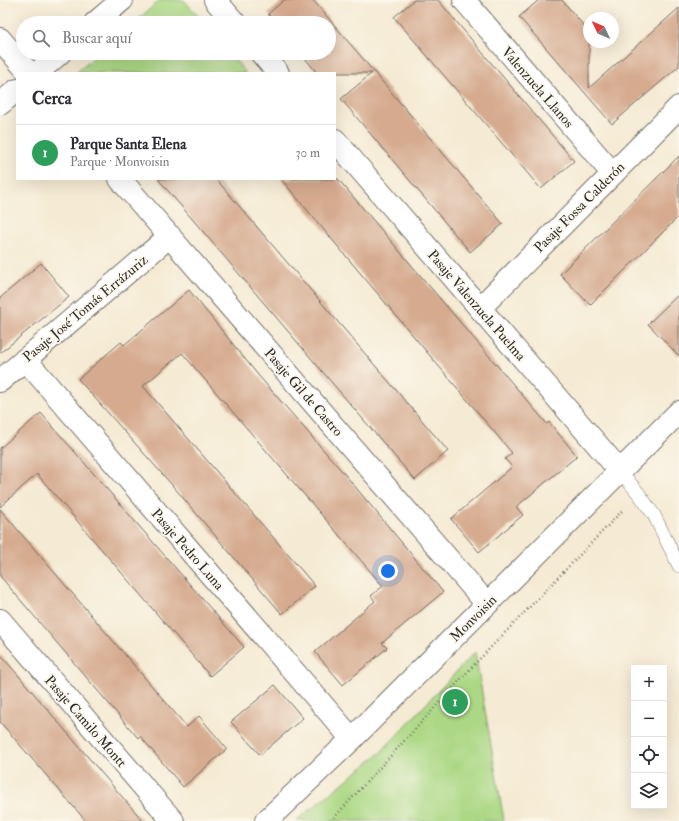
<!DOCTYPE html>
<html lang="es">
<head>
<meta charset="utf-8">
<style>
  :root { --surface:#fff; --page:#f7f7f7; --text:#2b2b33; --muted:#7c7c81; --line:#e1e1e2; --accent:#7c3aed }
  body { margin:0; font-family:"IM FELL Double Pica",serif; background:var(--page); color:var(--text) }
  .controls { position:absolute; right:12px; bottom:12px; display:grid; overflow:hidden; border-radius:0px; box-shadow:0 4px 16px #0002 }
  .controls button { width:36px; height:36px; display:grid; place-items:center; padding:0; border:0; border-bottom:1px solid var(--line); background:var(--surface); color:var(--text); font:20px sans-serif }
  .compass { position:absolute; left:583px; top:12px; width:36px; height:36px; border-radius:50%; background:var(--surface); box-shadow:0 4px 16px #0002; rotate:314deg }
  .you { position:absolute; left:388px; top:571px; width:14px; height:14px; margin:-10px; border:3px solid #fff; border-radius:50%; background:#1a73e8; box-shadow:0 0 0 6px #1a73e833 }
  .badge { display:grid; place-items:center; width:26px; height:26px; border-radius:50%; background:var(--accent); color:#fff; font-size:13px; font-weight:700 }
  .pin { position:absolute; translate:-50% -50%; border:2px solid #fff; box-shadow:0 1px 4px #0006 }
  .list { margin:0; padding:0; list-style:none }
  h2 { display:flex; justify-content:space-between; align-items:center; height:52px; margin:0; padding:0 16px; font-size:17px }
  h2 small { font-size:13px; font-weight:400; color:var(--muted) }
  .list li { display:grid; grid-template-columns:26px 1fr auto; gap:12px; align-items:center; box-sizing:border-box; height:56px; padding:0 16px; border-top:1px solid var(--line) }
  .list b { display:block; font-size:15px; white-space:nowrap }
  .list p { margin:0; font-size:13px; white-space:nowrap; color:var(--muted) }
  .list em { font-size:13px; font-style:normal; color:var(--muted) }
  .icon { flex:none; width:22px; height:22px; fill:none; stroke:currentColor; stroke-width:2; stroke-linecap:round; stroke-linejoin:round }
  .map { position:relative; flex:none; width:679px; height:821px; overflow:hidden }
  .search { position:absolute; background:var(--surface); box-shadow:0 4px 16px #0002; left:16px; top:16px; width:320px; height:44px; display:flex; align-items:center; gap:10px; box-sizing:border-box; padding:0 14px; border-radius:22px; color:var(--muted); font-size:15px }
  .panel { position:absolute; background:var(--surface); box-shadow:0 4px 16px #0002; left:16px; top:72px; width:320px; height:108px; border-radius:0px }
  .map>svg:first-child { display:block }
  .green { fill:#acd885; stroke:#6c8258 }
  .building { fill:#d5aa8f }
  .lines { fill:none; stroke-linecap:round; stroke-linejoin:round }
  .service-casing { stroke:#726e66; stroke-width:14 }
  .minor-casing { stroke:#726e66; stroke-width:24 }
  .tertiary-casing { stroke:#726e66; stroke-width:24 }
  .path { stroke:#726e66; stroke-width:2.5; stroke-dasharray:1 3; stroke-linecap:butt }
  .service { stroke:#fff; stroke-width:13 }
  .minor { stroke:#fff; stroke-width:22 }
  .tertiary { stroke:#fff; stroke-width:22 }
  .labels { text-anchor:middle; stroke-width:3.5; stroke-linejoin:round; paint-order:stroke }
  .street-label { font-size:14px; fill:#2b2b2b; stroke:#fbf7ec }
</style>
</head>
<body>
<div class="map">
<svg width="679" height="821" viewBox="0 0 679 821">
  <rect width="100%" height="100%" fill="#fbf7ec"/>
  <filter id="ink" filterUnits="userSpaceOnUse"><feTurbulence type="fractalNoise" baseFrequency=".025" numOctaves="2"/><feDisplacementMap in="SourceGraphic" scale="8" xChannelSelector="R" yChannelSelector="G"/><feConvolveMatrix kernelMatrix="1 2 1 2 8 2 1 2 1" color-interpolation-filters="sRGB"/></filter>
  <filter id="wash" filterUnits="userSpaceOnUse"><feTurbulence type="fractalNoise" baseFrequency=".012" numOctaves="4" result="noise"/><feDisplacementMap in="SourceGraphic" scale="16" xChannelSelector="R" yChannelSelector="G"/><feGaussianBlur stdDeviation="0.9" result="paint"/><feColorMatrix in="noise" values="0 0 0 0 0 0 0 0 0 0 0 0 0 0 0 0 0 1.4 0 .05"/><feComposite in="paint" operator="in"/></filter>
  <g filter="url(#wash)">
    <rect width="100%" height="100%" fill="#f5ead3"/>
    <path class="green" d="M 160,0 L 184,0 L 204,23 L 134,23 Z
      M 99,53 L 229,53 L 246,73 L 76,73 Z
      M 475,652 L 504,821 L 296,821 L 380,753 Z"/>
    <g id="blocks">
      <path class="building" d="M 284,0 L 313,0 L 503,224 L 470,252 L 341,99 L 372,73 L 317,73 L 301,53 L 329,53 L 329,23 L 276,23 L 268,14 Z
        M 414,0 L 438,0 L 574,161 L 541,189 L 394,17 Z
        M 539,0 L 562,0 L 589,32 L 589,88 L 679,8 L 679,66 L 612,124 L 519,17 Z
        M 679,156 L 679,216 L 590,305 L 560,274 Z
        M 158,179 L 216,179 L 448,451 L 415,480 Z
        M 281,179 L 338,179 L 547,424 L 549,422 L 577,456 L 516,507 L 523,515 L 479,552 L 451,519 L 512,467 L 505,459 L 512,453 Z
        M 41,263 L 69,297 L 0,353 L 0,298 Z
        M 189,290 L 258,375 L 347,477 L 443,592 L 382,643 L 387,648 L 343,685 L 315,652 L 375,601 L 371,596 L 383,586 L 244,425 L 182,353 L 143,386 L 315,586 L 282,614 L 172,485 L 78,379 L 121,342 L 124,345 Z
        M 679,294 L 679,356 L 648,324 Z
        M 41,413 L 244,647 L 210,676 L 37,474 L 0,507 L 0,448 Z
        M 0,509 L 187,727 L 199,716 L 227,749 L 183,787 L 140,736 L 138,738 L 0,576 Z
        M 0,654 L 111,784 L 143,821 L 86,821 L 0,722 Z
        M 275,685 L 303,718 L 260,755 L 231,722 Z"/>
    </g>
  </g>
  <g filter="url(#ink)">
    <use href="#blocks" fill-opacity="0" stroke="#726e66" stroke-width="1"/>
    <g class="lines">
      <g class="service-casing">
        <path id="service" d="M 620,471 L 639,494 L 654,515 L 679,566"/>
      </g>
      <g class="minor-casing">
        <path id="minor" d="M 215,0 L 235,23
          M 464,0 L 613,174
          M 0,39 L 29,73
          M 261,53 L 278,73
          M 335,140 L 620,471
          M 120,179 L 487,604
          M 480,308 L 679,107
          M 25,359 L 352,739
          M 0,381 L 170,236
          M 0,620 L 173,821"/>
      </g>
      <g class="tertiary-casing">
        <path id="tertiary" d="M 95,23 L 122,0
          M 37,73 L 60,53
          M 0,104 L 17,90
          M 266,821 L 352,739 L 679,412"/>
      </g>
      <path class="path" d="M 331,821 L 471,668 L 622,511"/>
      <use href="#service" class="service"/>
      <use href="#minor" class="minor"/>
      <use href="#tertiary" class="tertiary"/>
    </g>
  </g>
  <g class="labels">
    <g class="street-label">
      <text transform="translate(538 87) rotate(49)" y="5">Valenzuela Llanos</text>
      <text transform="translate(579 207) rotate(-45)" y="5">Pasaje Fossa Calderón</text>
      <text transform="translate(477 305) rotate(49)" y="5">Pasaje Valenzuela Puelma</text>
      <text transform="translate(85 308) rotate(-40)" y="5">Pasaje José Tomás Errázuriz</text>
      <text transform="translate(304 392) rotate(49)" y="5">Pasaje Gil de Castro</text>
      <text transform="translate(188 549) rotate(49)" y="5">Pasaje Pedro Luna</text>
      <text transform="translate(473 618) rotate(-45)" y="5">Monvoisin</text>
      <text transform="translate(86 721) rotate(49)" y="5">Pasaje Camilo Montt</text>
    </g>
  </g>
</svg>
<div class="controls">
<button>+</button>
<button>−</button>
<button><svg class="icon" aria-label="locate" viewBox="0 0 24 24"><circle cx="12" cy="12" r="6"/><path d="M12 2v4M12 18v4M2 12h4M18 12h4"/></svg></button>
<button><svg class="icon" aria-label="layers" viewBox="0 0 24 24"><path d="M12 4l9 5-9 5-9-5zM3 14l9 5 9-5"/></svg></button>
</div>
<svg class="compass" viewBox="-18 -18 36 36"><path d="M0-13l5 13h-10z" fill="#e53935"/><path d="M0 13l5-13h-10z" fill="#7c7c81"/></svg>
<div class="you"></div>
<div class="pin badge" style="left:455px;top:702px;background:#2e9e5b">1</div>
<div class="search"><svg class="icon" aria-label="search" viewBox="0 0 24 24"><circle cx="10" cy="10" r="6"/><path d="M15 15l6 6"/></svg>Buscar aquí</div>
<section class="panel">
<h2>Cerca<small></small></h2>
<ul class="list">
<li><span class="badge" style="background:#2e9e5b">1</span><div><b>Parque Santa Elena</b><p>Parque · Monvoisin</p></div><em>30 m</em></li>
</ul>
</section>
</div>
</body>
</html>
